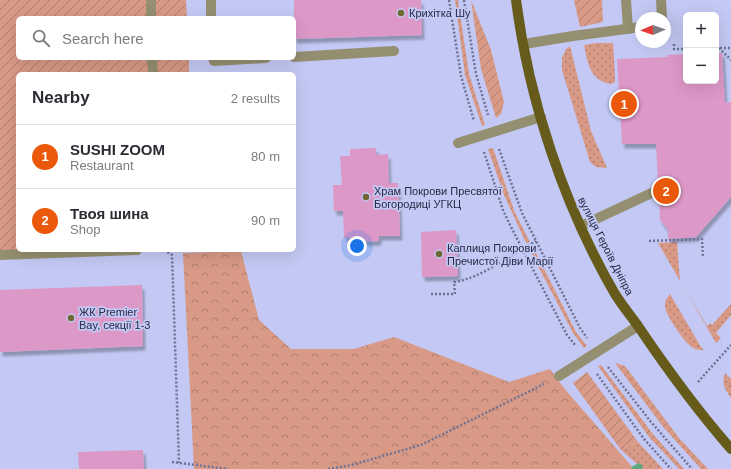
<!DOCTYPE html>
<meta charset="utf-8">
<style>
body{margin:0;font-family:Arial,sans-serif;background:#f7f7f7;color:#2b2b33}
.controls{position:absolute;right:12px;top:12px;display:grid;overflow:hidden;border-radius:6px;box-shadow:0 4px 16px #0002}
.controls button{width:36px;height:36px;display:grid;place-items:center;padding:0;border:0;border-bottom:1px solid #e1e1e2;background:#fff;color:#2b2b33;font:20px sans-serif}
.compass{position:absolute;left:635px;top:12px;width:36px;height:36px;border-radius:50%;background:#fff;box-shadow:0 4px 16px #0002;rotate:268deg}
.you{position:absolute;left:357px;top:246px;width:14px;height:14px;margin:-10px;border:3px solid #fff;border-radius:50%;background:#1a73e8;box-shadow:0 0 0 6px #1a73e833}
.badge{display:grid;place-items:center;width:26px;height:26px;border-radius:50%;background:#ea580c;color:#fff;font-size:13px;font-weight:700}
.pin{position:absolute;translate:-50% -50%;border:2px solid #fff;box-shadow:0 1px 4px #0006}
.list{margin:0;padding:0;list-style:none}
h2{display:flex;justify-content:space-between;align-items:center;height:52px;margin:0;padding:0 16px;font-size:17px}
h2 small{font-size:13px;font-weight:400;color:#7c7c81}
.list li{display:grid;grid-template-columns:26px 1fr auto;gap:12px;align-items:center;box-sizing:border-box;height:64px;padding:0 16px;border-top:1px solid #e1e1e2}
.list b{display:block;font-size:15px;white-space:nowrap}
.list p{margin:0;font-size:13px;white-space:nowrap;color:#7c7c81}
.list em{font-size:13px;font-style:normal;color:#7c7c81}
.icon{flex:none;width:22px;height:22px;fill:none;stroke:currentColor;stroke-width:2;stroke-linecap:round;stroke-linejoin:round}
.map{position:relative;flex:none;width:731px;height:469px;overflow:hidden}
.search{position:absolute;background:#fff;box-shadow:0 4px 16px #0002;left:16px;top:16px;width:280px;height:44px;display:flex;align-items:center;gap:10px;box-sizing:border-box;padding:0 14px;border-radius:6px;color:#7c7c81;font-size:15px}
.panel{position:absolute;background:#fff;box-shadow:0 4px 16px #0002;left:16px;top:72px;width:280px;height:180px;border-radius:6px}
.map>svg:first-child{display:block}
.grass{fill:url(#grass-dots)}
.forest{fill:url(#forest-crowns)}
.garden{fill:url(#garden-furrows)}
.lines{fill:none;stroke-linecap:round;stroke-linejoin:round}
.stream{stroke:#5da87f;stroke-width:7}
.building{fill:#dc98c7;filter:url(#shadow)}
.path{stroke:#6e7295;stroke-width:2.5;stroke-dasharray:2 2;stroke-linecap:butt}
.minor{stroke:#948f70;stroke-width:10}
.major{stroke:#665b1b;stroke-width:10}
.poi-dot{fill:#716734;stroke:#c3c9f4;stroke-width:1.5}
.labels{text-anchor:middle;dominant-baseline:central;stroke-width:3.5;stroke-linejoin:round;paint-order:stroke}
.poi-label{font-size:11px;fill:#272945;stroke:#c3c9f4;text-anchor:start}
.street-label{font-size:11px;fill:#272945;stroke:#c3c9f4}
</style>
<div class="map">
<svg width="731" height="469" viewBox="0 0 731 469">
<defs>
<pattern id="grass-dots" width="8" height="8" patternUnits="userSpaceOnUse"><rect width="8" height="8" fill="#d89a86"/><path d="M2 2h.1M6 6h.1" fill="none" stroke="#af7e6f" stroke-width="1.8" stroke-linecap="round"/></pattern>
<pattern id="forest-crowns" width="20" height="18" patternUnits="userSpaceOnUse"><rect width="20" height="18" fill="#d89a86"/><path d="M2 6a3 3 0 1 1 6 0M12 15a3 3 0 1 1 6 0" fill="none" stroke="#af7e6f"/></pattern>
<pattern id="garden-furrows" width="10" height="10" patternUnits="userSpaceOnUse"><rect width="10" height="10" fill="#d89a86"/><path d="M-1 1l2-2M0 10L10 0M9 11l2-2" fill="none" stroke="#af7e6f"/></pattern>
<filter id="shadow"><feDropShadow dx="2.5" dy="4.5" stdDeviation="1" flood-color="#0004"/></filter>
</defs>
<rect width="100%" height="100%" fill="#c3c9f4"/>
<g class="grass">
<path d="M 596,43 L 613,43 L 615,77 L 615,82 L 611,84 C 589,80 588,63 584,45 Z"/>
<path d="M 570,46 L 591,131 L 607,168 L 596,167 L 590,162 L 562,70 L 562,58 L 566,49 Z"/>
<path d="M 677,242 L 680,281 L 707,326 L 710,323 L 712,325 L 731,304 L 731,315 L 716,333 L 721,338 L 716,343 L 658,243 Z"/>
<path d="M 670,294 L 701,347 L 704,350 C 699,350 695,350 692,347 C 684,342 664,313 665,305 C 665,300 668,297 670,294 Z"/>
<path d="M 725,373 L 731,379 L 731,398 C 725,389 721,384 725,373 Z"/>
<path d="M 638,442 L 663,469 L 643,469 L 621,450 Z"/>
</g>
<path class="forest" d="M 241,251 L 259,320 L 291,349 L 354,349 L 394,337 L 509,382 L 550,369 L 564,388 L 634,469 L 194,469 L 183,253 Z"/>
<g class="garden">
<path d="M 0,0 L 186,0 L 187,18 L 18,18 L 18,58 L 189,58 L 189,74 L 18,74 L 18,250 L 161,250 L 0,256 Z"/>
<path d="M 455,0 L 458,0 L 469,74 L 485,125 L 482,126 L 465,75 Z"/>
<path d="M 471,0 L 491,50 L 504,102 L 501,114 L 496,118 L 481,69 Z"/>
<path d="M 574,0 L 602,0 L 603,22 L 580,27 Z"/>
<path d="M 493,148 L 515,213 L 530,242 L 526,243 L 504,195 L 488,149 Z"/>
<path d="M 533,247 L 576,332 L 587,346 L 584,348 L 573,333 L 529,249 Z"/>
<path d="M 615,363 L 625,366 L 679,438 L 708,469 L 701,469 L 664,428 Z"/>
<path d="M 601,365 L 653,434 L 684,469 L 679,469 L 649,437 L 598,366 Z"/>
<path d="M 587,372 L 638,442 L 621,450 L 573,383 Z"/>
</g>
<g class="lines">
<path class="stream" d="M 635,469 L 639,467"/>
</g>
<g class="building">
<path d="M 294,0 L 421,0 L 422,35 L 294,39 Z"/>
<path d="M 716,53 L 722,53 L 725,103 L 731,102 L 731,197 L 696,237 L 668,239 L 668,230 L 660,220 L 659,197 L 663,194 L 664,190 L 662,185 L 658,184 L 656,144 L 622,144 L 617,59 L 667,57 L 667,55 L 686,54 L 686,81 L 716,81 Z"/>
<path d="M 376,148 L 376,155 L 388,154 L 389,183 L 398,183 L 400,236 L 379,236 L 379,241 L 356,242 L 356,238 L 344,238 L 343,211 L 334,211 L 333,185 L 342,185 L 340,156 L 350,156 L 350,149 Z"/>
<path d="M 456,230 L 458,276 L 422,277 L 421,232 Z"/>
<path d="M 142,285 L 143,346 L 0,352 L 0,290 Z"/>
<path d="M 143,450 L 144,469 L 79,469 L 78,452 Z"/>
</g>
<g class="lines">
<g class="path">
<path d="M 449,0 L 461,76 L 474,121"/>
<path d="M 464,0 L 476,74 L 488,115"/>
<path d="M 674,44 L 674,49 L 686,49"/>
<path d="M 719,48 L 731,60"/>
<path d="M 720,48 L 731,48"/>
<path d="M 499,149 L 522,213 L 580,328 L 587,338"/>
<path d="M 484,152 L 503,210 L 510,225 L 567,335 L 576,346"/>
<path d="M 649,241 L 702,239 L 703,257"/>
<path d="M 528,246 L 536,241"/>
<path d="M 164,250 L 172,255 L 179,463"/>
<path d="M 431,294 L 455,294 L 454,282 C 477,279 498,263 518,252"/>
<path d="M 608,367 L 651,422 L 692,469"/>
<path d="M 597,374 L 644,439 L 671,469"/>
<path d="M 698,382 L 731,345"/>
<path d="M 172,462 L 228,469"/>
<path d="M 328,469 L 352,465 L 421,445 L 544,384"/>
</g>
<g class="minor">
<path d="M 151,0 L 151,18"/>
<path d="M 211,0 L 211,18"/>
<path d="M 626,0 L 628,29"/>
<path d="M 661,0 L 662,18"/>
<path d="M 524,44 L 573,36 L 641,27"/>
<path d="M 294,57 L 394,51"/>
<path d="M 152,58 L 153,74"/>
<path d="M 213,58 L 214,61 L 266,58"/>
<path d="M 458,143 L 541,117"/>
<path d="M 581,226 L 658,190"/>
<path d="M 0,255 L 137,250"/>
<path d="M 559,376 L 638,326"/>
</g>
<path class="major" d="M 516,0 C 529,101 564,206 615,294 C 622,305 630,315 638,326 C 667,369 697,410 731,449"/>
</g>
<g class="poi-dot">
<circle cx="401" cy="13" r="4"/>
<circle cx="366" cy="197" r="4"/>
<circle cx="439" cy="254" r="4"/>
<circle cx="71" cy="318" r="4"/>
</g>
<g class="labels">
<g class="poi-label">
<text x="409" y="13">Крихітка Шу</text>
<text x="374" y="191">Храм Покрови Пресвятої<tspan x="374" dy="13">Богородиці УГКЦ</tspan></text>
<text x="447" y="248">Каплиця Покрови<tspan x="447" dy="13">Пречистої Діви Марії</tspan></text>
<text x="79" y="312">ЖК Premier<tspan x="79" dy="13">Bay, секції 1-3</tspan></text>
</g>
<g class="street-label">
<text transform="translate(606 246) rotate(63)">вулиця Героїв Дніпра</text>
</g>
</g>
</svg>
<div class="controls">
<button>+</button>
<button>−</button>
</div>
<svg class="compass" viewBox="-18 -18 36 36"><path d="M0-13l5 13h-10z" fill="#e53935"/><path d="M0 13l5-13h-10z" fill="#7c7c81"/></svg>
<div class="you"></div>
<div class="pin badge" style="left:624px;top:104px">1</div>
<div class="pin badge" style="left:666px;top:191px">2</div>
<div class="search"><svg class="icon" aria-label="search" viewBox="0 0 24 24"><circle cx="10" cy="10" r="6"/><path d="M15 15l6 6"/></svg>Search here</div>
<section class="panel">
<h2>Nearby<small>2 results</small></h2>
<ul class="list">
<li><span class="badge">1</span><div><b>SUSHI ZOOM</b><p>Restaurant</p></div><em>80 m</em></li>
<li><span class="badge">2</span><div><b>Твоя шина</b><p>Shop</p></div><em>90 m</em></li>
</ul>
</section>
</div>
